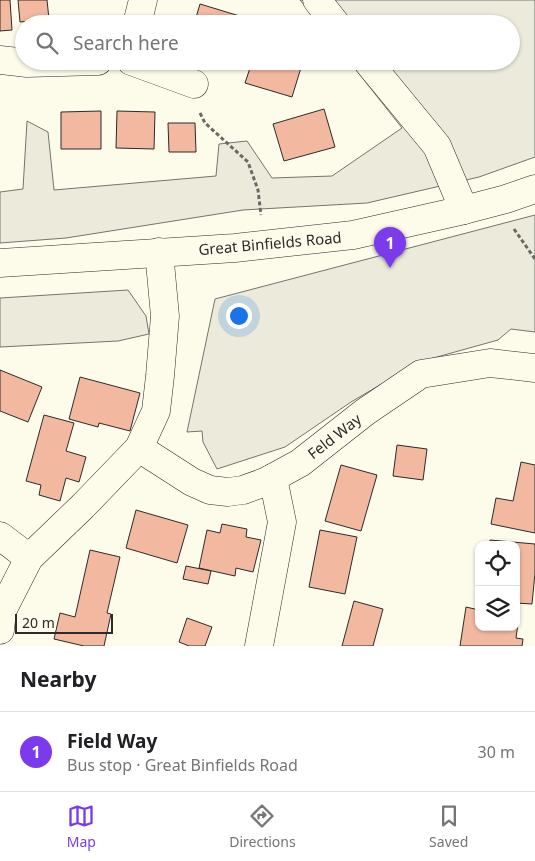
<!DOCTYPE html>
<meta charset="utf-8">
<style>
body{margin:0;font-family:"Noto Sans",sans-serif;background:#f2f2f2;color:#202124}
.controls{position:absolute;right:15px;bottom:15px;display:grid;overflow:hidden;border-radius:10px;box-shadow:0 1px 4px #0004}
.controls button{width:45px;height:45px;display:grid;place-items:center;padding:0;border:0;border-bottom:1px solid #e0e0e0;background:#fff;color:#202124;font:25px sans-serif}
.scale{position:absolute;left:15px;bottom:12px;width:98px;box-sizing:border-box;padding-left:5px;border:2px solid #2b2b2b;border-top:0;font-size:14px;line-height:18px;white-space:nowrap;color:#2b2b2b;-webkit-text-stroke:4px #fdfbea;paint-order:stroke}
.you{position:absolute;left:238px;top:315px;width:18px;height:18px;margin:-12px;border:4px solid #fff;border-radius:50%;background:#1a73e8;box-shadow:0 0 0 8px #1a73e833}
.badge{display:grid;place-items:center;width:32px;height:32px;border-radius:50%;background:#7c3aed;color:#fff;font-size:16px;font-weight:700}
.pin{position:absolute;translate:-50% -41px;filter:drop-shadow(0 1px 2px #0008)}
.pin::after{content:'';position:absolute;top:26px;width:18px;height:15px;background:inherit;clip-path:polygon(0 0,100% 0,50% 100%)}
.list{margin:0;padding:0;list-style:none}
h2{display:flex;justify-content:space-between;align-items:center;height:65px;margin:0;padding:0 20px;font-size:21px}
h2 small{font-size:16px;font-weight:400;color:#757577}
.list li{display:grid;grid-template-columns:32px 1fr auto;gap:15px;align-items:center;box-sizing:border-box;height:80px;padding:0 20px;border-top:1px solid #e0e0e0}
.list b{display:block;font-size:19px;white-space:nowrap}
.list p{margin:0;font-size:16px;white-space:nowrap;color:#757577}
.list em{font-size:16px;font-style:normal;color:#757577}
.icon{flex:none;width:28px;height:28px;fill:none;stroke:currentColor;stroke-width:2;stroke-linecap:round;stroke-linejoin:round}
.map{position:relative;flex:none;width:535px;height:646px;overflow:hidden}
.search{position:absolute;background:#fff;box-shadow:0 1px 4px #0004;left:15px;right:15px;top:15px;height:55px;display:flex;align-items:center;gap:12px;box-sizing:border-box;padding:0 18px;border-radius:28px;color:#757577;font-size:19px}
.sheet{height:145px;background:#fff}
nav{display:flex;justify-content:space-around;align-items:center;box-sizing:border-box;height:70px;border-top:1px solid #e0e0e0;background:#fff;font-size:14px;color:#757577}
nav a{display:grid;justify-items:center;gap:2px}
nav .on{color:#7c3aed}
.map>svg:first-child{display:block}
.green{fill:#ecebdb;stroke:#74746e}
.building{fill:#f2b8a0;stroke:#2b2b2b}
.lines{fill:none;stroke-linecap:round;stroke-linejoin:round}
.street-casing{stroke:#2b2b2b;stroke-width:29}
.secondary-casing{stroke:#2b2b2b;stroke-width:29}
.path{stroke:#6a6964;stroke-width:3;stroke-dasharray:4 2.5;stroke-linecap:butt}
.street{stroke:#fdfbea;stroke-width:28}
.secondary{stroke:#fdfbea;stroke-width:28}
.labels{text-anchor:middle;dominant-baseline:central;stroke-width:4;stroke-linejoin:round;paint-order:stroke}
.street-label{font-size:15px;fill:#2b2b2b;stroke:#fdfbea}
</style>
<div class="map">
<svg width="535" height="646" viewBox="0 0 535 646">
<rect width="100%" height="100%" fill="#fdfbea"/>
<g class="green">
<path d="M 300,0 L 535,0 L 535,157 L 479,177 L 367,203 L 243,210 L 66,238 L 0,243 L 0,192 L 23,189 L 27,121 L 48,132 L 54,190 L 216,176 L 219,144 L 247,141 L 272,178 L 332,176 L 402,128 L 349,61 L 511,61 L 511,24 L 319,24 Z"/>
<path d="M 535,215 L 535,332 L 511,329 L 498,340 L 419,362 L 351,402 L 285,447 L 217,469 L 203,442 L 202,431 L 187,432 L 215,299 Z"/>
<path d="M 128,290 L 146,316 L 149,334 L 118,341 L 0,347 L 0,298 Z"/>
</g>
<g class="building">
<path d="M 0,0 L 10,0 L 12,30 L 0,31 Z"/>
<path d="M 18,0 L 47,0 L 49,19 L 20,22 Z"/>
<path d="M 200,4 L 266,24 L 194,24 Z"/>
<path d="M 249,61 L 303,61 L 292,97 L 245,83 L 252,62 Z"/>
<path d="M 324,109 L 335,147 L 284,161 L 273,124 Z"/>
<path d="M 101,111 L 101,149 L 61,149 L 61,112 Z"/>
<path d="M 117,111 L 155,112 L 154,149 L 116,148 Z"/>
<path d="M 168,123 L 195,123 L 196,152 L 169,152 Z"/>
<path d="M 0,370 L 42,387 L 28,422 L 0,411 Z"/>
<path d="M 80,377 L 140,393 L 130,431 L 99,423 L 98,427 L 69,419 Z"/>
<path d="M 44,415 L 74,423 L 66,451 L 86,457 L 79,482 L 66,478 L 60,501 L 39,495 L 41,485 L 26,481 Z"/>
<path d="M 397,445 L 427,449 L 423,480 L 393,476 Z"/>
<path d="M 521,462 L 535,465 L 535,533 L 491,524 L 496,498 L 513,501 Z"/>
<path d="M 341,465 L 377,475 L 361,531 L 325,521 Z"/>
<path d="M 136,510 L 188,525 L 177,563 L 126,548 Z"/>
<path d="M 222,524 L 247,529 L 246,537 L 261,540 L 253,572 L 236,568 L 235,576 L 199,568 L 207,530 L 220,533 Z"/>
<path d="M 320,530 L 357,537 L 345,594 L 309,587 Z"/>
<path d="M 490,540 L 535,544 L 535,573 L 532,604 L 516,603 L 516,545 L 489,545 Z"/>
<path d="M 90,550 L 120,557 L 107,613 L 111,614 L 104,646 L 84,646 L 54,639 L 60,613 L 75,617 Z"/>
<path d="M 186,566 L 211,571 L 208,584 L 183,579 Z"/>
<path d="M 354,601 L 383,609 L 373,646 L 342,646 Z"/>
<path d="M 466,607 L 479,610 L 479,627 L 516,627 L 516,615 L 519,616 L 516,638 L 523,639 L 522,646 L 460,646 Z"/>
<path d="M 187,618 L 212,627 L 205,646 L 189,646 L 179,642 Z"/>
</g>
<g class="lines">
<defs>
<g id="street">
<path d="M 317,0 L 336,24"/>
<path d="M 137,24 L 143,0"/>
<path d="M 0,60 L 27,63 L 98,61"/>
<path d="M 131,61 L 194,84"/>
<path d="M 367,61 L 437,146 L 464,210"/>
<path d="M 139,448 L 192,482 L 210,490 L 228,492 L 243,490 L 265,482 L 300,463 L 365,412 L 421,374 L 490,363 L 535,368"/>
<path d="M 0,536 L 29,558"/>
<path d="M 0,630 L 2,611 L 29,558 L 83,506 L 139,448 L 156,411 L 160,376 L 165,316 L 159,252"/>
<path d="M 259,646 L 282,522 L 273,478"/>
</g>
<path id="secondary" d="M 0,263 L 235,248 L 353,235 L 464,210 L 506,199 L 535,189"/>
</defs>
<use href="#street" class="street-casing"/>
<use href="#secondary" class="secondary-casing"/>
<g class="path">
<path d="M 200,113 L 205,123 L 248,162 L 258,190 L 261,215"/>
<path d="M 514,229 L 535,259"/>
</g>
<use href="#street" class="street"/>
<use href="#secondary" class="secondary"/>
</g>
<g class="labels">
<g class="street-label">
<text transform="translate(270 243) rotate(-5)">Great Binfields Road</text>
<text transform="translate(334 436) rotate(-38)">Feld Way</text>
</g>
</g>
</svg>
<div class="controls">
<button><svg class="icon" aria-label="locate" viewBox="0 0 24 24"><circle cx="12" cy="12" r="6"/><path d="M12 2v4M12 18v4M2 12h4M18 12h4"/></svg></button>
<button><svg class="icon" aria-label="layers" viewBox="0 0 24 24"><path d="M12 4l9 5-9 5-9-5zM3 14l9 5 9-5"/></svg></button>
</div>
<div class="scale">20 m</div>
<div class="you"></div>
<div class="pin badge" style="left:390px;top:268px">1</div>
<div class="search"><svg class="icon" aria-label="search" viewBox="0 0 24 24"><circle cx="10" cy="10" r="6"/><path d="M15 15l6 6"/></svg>Search here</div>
</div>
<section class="sheet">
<h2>Nearby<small></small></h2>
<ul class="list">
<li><span class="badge">1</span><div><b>Field Way</b><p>Bus stop · Great Binfields Road</p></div><em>30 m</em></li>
</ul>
</section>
<nav>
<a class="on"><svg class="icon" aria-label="map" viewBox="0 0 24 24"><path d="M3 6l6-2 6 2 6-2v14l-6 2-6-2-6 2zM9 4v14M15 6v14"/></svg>Map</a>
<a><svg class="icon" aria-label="directions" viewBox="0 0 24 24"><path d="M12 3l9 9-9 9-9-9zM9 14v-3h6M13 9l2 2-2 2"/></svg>Directions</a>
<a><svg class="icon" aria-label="saved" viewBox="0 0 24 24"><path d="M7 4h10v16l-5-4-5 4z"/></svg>Saved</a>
</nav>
